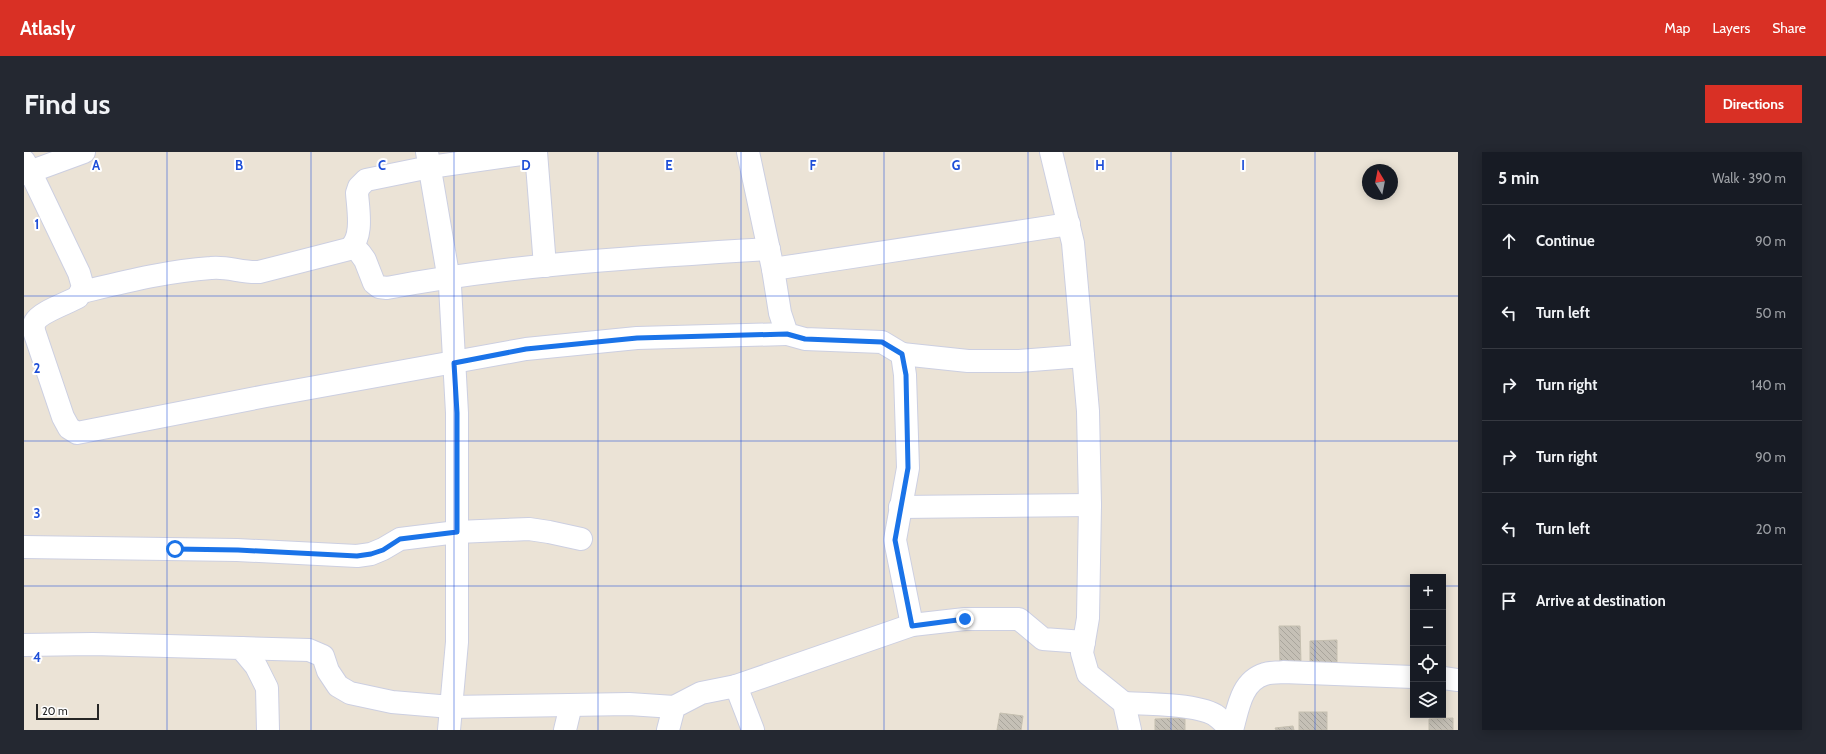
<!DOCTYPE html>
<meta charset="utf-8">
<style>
body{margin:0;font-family:Cabin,sans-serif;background:#242831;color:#f1f3f6}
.controls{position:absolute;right:12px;bottom:12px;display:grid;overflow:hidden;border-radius:0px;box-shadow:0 2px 10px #0003}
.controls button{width:36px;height:36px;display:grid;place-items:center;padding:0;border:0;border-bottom:1px solid #363941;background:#171b24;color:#f1f3f6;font:20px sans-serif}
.compass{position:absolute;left:1338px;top:12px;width:36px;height:36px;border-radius:50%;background:#171b24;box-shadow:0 2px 10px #0003;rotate:350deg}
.scale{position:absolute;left:12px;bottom:10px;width:63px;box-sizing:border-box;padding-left:4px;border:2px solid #262626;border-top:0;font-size:11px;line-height:14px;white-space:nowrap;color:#262626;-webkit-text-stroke:3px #fff;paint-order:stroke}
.stop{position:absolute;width:12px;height:12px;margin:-9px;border:3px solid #1a73e8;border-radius:50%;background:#fff}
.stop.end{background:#1a73e8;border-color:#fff;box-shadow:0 1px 4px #0008}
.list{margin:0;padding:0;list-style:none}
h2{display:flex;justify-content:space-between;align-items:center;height:52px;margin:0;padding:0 16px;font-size:17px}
h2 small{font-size:13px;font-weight:400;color:#9ea1a6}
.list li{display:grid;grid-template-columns:26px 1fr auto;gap:12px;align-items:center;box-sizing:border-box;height:72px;padding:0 16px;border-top:1px solid #363941}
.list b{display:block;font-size:15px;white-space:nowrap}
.list em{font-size:13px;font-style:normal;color:#9ea1a6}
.icon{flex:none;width:22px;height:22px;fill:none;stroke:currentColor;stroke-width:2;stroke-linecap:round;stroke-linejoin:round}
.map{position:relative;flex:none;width:1434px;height:578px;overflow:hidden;border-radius:0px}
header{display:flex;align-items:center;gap:24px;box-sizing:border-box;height:56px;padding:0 20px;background:#d93025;color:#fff}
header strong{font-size:19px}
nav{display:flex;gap:22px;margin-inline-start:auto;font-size:14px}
.intro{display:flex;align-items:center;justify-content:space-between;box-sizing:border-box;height:96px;padding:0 24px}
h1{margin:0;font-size:28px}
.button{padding:10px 18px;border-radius:0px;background:#d93025;color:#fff;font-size:14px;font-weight:700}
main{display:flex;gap:24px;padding:0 24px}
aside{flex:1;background:#171b24;border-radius:0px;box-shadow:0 2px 10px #0003}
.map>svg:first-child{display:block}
.building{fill:url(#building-back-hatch);stroke:#c5bfb0}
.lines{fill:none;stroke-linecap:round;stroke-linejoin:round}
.minor-casing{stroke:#cccfe1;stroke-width:24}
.minor{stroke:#fff;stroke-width:22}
.route{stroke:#1a73e8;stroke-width:5}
.grid{fill:none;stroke:#1d4ed8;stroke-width:1;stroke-opacity:0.55}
.grid-label{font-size:13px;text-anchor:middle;font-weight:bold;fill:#1d4ed8;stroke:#fff;stroke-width:4;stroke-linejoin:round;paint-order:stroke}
</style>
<header>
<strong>Atlasly</strong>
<nav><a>Map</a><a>Layers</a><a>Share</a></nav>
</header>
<div class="intro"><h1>Find us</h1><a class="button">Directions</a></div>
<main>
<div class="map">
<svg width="1434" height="578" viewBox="0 0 1434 578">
<defs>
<pattern id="building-back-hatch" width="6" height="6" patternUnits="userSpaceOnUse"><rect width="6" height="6" fill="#c5c0b6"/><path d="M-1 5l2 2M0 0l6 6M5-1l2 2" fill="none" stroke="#a9a59c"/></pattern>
</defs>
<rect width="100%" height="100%" fill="#ebe3d6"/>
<g class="building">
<path d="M 1255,474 L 1276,474 L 1277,511 L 1256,511 Z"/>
<path d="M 1313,488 L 1313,520 L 1286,520 L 1286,489 Z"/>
<rect x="1275" y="560" width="28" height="18"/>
<path d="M 976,561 L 999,564 L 997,578 L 973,578 Z"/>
<path d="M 1161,566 L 1161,578 L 1131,578 L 1131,567 Z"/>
<path d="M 1429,566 L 1429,578 L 1405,578 L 1405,567 Z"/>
<path d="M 1269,574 L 1270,578 L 1252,578 L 1251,576 Z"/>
</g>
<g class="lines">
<defs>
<g id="minor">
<path d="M 403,0 L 426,134 L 433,261 L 433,490 L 425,578"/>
<path d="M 512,0 L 521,114"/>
<path d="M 724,0 L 749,117 L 756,161 L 763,182 L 781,187 L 858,190 L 878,202 L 881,223 L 884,316 L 871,388 L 888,473"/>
<path d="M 1027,0 L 1049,91 L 1064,259 L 1066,353 L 1064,466 L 1058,501 L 1064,522 L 1100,551 L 1106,578"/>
<path d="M 0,9 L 6,19 L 55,121 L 59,135 L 54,145 C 44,151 16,160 11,170 C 9,173 10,176 10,179 L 39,265 L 45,276 L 53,281 L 242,244 L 502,197 L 613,186 L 763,182"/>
<path d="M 0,22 L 60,0"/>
<path d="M 329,94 L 336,101 L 341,108 L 350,131 L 355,135 L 363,136 C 489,112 617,105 745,97"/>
<path d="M 749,117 L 1045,72"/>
<path d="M 58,140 C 100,130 143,119 187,116 C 203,114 218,121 235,120 L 325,97 C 340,86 334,57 333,41 L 335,35 L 342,28 L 406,15 L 512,0"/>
<path d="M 878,202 L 944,209 L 995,209 L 1059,204"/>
<path d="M 876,355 L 1066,353"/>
<path d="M 0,395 L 213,398 L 333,404 L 347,402 L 359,397 L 376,387 L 433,380 L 505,377 L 525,380 L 557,387"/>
<path d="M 0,493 L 69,492 L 217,496 L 232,514 L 243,536 L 244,578"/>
<path d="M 217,496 L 285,498 L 299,504 L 304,519 L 314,534 L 326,541 L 368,550 L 427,555 L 605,552 L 650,555"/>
<path d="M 1419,526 L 1434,528"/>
<path d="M 712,534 L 888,473 L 941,467 L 995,467 L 1019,487 L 1060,490"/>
<path d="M 1100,551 C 1123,552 1172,552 1191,563 C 1197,567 1202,573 1207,578"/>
<path d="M 541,578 L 547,553"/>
<path d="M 644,578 L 650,555 L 677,541 L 712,534 L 729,578"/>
<path d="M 1208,578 C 1214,557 1217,529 1241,522 C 1246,520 1253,521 1259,520 L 1389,525"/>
</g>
</defs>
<use href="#minor" class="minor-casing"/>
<use href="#minor" class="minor"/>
</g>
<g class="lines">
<path class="route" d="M 151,397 L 214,398 L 333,404 L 347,402 L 359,398 L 376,387 L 433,380 L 433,261 L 430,211 L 502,197 L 613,186 L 763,182 L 781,187 L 858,190 L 878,202 L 882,223 L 884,316 L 871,388 L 888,474 L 941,467"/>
</g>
<path class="grid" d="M 143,0 L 143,578M 287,0 L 287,578M 430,0 L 430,578M 574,0 L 574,578M 717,0 L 717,578M 860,0 L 860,578M 1004,0 L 1004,578M 1147,0 L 1147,578M 1291,0 L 1291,578M 0,144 L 1434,144M 0,289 L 1434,289M 0,434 L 1389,434M 1419,434 L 1434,434"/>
<g class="grid-label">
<text x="72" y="18">A</text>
<text x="215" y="18">B</text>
<text x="358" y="18">C</text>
<text x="502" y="18">D</text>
<text x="645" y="18">E</text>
<text x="789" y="18">F</text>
<text x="932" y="18">G</text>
<text x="1076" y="18">H</text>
<text x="1219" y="18">I</text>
<text x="13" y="77">1</text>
<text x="13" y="221">2</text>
<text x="13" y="366">3</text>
<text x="13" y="510">4</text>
</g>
</svg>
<div class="controls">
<button>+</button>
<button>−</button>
<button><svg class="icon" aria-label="locate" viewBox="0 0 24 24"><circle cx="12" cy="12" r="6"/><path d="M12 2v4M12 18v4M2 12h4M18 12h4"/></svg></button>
<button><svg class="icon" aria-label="layers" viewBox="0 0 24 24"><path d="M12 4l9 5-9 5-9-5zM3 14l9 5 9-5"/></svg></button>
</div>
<svg class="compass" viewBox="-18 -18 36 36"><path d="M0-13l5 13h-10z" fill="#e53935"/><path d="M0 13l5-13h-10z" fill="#9ea1a6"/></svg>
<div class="scale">20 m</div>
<div class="stop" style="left:151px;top:397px"></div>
<div class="stop end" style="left:941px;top:467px"></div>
</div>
<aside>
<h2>5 min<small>Walk · 390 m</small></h2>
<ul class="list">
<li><svg class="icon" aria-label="ahead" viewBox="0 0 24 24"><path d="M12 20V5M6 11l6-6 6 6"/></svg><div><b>Continue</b></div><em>90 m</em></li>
<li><svg class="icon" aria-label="left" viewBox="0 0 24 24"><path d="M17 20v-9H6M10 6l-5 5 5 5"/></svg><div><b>Turn left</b></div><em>50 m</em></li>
<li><svg class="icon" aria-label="right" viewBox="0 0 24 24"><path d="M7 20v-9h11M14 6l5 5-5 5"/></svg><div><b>Turn right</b></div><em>140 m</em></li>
<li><svg class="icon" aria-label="right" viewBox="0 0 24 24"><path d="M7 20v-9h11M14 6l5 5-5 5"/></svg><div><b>Turn right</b></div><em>90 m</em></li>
<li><svg class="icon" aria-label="left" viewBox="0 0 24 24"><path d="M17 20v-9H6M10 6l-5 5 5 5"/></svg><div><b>Turn left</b></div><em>20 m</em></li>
<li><svg class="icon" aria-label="arrive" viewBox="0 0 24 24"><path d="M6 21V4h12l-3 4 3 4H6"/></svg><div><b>Arrive at destination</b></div></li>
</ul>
</aside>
</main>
